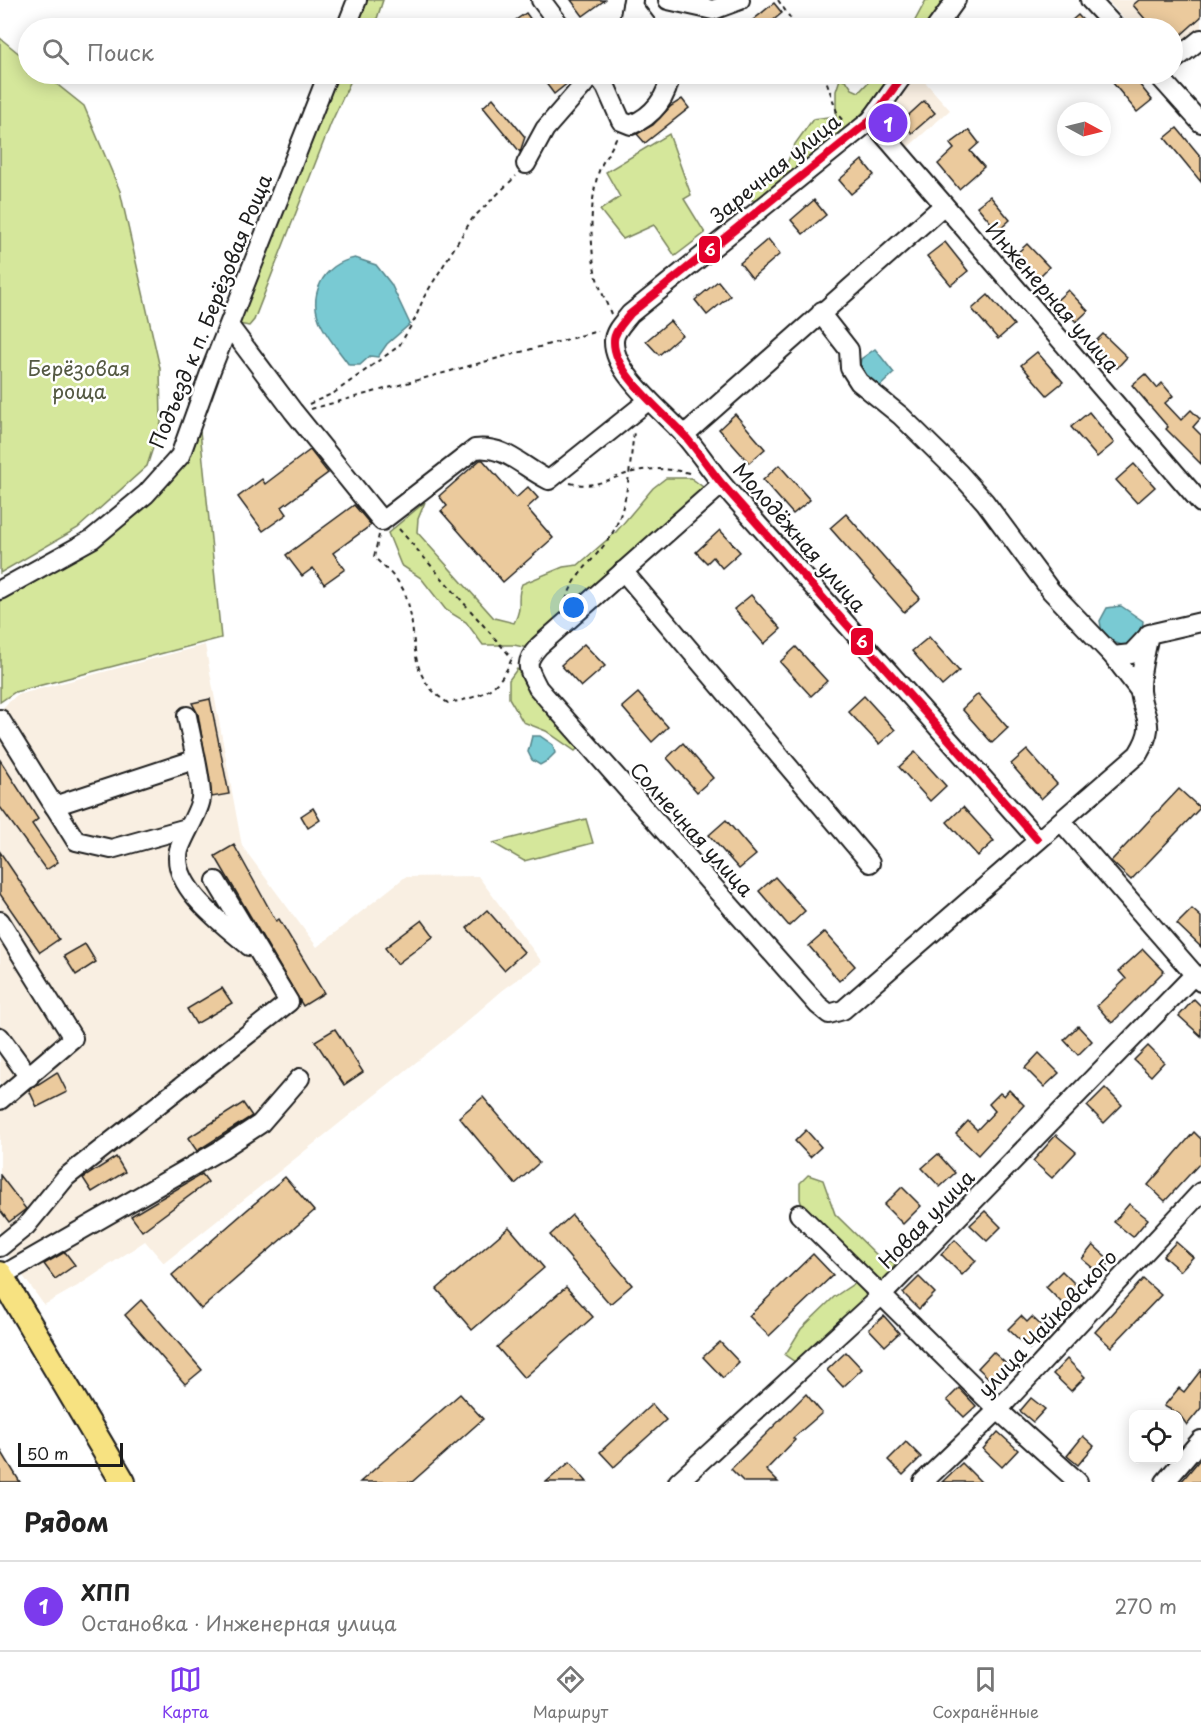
<!DOCTYPE html>
<html lang="ru">
<meta charset="utf-8">
<style>
body{margin:0;font-family:"Playpen Sans",sans-serif;background:#f2f2f2;color:#222}
.controls{position:absolute;right:18px;bottom:18px;display:grid;overflow:hidden;border-radius:12px;box-shadow:0 3px 15px #0003}
.controls button{width:54px;height:54px;display:grid;place-items:center;padding:0;border:0;border-bottom:2px solid #e0e0e0;background:#fff;color:#222;font:30px sans-serif}
.compass{position:absolute;left:1057px;top:102px;width:54px;height:54px;border-radius:50%;background:#fff;box-shadow:0 3px 15px #0003;rotate:97deg}
.scale{position:absolute;left:18px;bottom:15px;width:105px;box-sizing:border-box;padding-left:6px;border:3px solid #1c1c1c;border-top:0;font-size:16px;line-height:21px;white-space:nowrap;color:#1c1c1c;-webkit-text-stroke:4px #fff;paint-order:stroke}
.you{position:absolute;left:574px;top:608px;width:21px;height:21px;margin:-15px;border:4px solid #fff;border-radius:50%;background:#1a73e8;box-shadow:0 0 0 9px #1a73e833}
.badge{display:grid;place-items:center;width:39px;height:39px;border-radius:50%;background:#7c3aed;color:#fff;font-size:20px;font-weight:700}
.pin{position:absolute;translate:-50% -50%;border:3px solid #fff;box-shadow:0 2px 6px #0006}
.list{margin:0;padding:0;list-style:none}
h2{display:flex;justify-content:space-between;align-items:center;height:78px;margin:0;padding:0 24px;font-size:26px}
h2 small{font-size:20px;font-weight:400;color:#767676}
.list li{display:grid;grid-template-columns:39px 1fr auto;gap:18px;align-items:center;box-sizing:border-box;height:90px;padding:0 24px;border-top:2px solid #e0e0e0}
.list b{display:block;font-size:22px;white-space:nowrap}
.list p{margin:0;font-size:20px;white-space:nowrap;color:#767676}
.list em{font-size:20px;font-style:normal;color:#767676}
.icon{flex:none;width:33px;height:33px;fill:none;stroke:currentColor;stroke-width:2;stroke-linecap:round;stroke-linejoin:round}
.map{position:relative;flex:none;width:1201px;height:1482px;overflow:hidden}
.search{position:absolute;background:#fff;box-shadow:0 3px 15px #0003;left:18px;right:18px;top:18px;height:66px;display:flex;align-items:center;gap:15px;box-sizing:border-box;padding:0 21px;border-radius:33px;color:#767676;font-size:22px}
.sheet{height:168px;background:#fff}
nav{display:flex;justify-content:space-around;align-items:center;box-sizing:border-box;height:84px;border-top:2px solid #e0e0e0;background:#fff;font-size:16px;color:#767676}
nav a{display:grid;justify-items:center;gap:3px}
nav .on{color:#7c3aed}
.map>svg:first-child{display:block}
.built{fill:#f9efe2}
.green{fill:#d5e79b;stroke:#78825c;stroke-width:1.5}
.water{fill:#79cad3;stroke:#54848a;stroke-width:1.5}
.building{fill:#ebca9d;stroke:#1c1c1c;stroke-width:1.5}
.lines{fill:none;stroke-linecap:round;stroke-linejoin:round}
.minor-casing{stroke:#1c1c1c;stroke-width:22}
.major-casing{stroke:#1c1c1c;stroke-width:28}
.path{stroke:#1c1c1c;stroke-width:2;stroke-dasharray:4.5 4.5;stroke-linecap:butt}
.minor{stroke:#fff;stroke-width:18}
.major{stroke:#f7e281;stroke-width:24}
.bus-1-casing{stroke:#fff;stroke-width:12}
.bus-1{stroke:#e4002b;stroke-width:8}
.labels{text-anchor:middle;dominant-baseline:central;stroke-width:5;stroke-linejoin:round;paint-order:stroke}
.street-label{font-size:20px;fill:#1c1c1c;stroke:#fff}
.park-label{font-size:20px;fill:#545942;stroke:#fff}
.line-badge{stroke:#fff;stroke-width:2}
.badge-label{font-size:16px;text-anchor:middle;font-weight:bold;fill:#fff}
</style>
<div class="map">
<svg width="1201" height="1482" viewBox="0 0 1201 1482">
<rect width="100%" height="100%" fill="#fff"/>
<filter id="ink" filterUnits="userSpaceOnUse"><feTurbulence type="fractalNoise" baseFrequency=".0167" numOctaves="2"/><feDisplacementMap in="SourceGraphic" scale="12" xChannelSelector="R" yChannelSelector="G"/><feConvolveMatrix kernelMatrix="1 2 1 2 8 2 1 2 1" color-interpolation-filters="sRGB"/></filter>
<g filter="url(#ink)">
<g class="built">
<path d="M 1107,0 L 1201,0 L 1201,29 L 1173,54 L 1172,28 L 1132,28 Z"/>
<path d="M 914,74 L 918,74 L 950,110 L 907,148 L 887,126 L 908,80 Z"/>
<path d="M 205,645 L 242,846 L 317,947 L 405,877 L 478,876 L 542,962 L 503,990 L 459,1028 L 164,1263 L 145,1241 L 81,1284 L 44,1305 L 0,1244 L 0,710 L 17,695 Z"/>
</g>
<g class="green">
<path d="M 363,0 L 383,0 L 374,28 L 352,28 Z"/>
<path d="M 926,0 L 947,0 L 928,28 L 911,28 Z"/>
<path d="M 0,38 L 28,61 L 28,74 L 44,74 L 84,106 L 120,191 L 160,368 L 161,423 L 147,466 L 78,528 L 0,573 Z"/>
<path d="M 334,74 L 354,74 L 331,123 L 254,320 L 249,326 L 238,324 Z"/>
<path d="M 876,74 L 897,74 C 858,124 808,162 760,202 L 752,200 L 749,191 L 760,181 L 770,179 L 787,163 L 795,144 L 813,119 L 836,116 L 836,91 L 840,79 L 846,80 L 852,89 L 859,92 Z"/>
<path d="M 669,134 L 691,195 L 684,199 L 705,233 L 675,256 L 654,225 L 623,239 L 600,210 L 620,197 L 606,172 Z"/>
<path d="M 200,431 L 221,638 L 15,692 L 0,702 L 0,595 L 96,542 L 182,460 Z"/>
<path d="M 666,478 L 691,478 L 707,490 L 532,649 L 514,645 L 483,645 L 466,622 L 446,610 L 421,578 L 401,565 L 388,533 L 425,502 L 418,519 L 417,532 L 494,618 L 514,623 C 524,605 515,600 522,584 L 563,567 L 578,565 L 616,532 L 653,488 Z"/>
<path d="M 517,669 L 579,747 L 575,751 L 546,731 L 523,722 L 509,698 L 509,680 Z"/>
<path d="M 586,819 L 593,843 L 524,861 L 493,843 Z"/>
<path d="M 808,1175 L 823,1180 L 835,1214 L 881,1259 L 896,1263 L 882,1287 L 804,1214 L 800,1199 L 800,1183 Z"/>
<path d="M 855,1283 L 863,1288 L 866,1297 L 798,1364 L 785,1355 L 801,1329 L 834,1297 Z"/>
</g>
<g class="water">
<path d="M 355,258 L 376,265 L 391,284 L 410,324 L 387,344 L 378,357 L 370,356 L 360,365 L 349,365 C 340,352 329,340 322,326 C 306,296 323,264 355,258 Z"/>
<path d="M 875,349 L 894,373 L 877,389 L 859,368 L 861,359 Z"/>
<path d="M 1121,606 L 1143,621 L 1142,630 L 1127,647 L 1103,638 L 1100,621 L 1107,608 Z"/>
<path d="M 532,736 L 540,736 L 553,745 L 555,753 L 547,761 L 540,765 L 532,760 L 528,752 Z"/>
</g>
<g class="building">
<path d="M 571,0 L 605,0 L 583,16 Z"/>
<path d="M 1139,0 L 1201,0 L 1201,17 L 1173,42 L 1173,28 L 1160,28 L 1156,23 L 1152,27 L 1133,5 Z"/>
<path d="M 774,3 L 782,13 L 764,28 L 743,28 Z"/>
<path d="M 526,13 L 537,28 L 504,28 Z"/>
<path d="M 1078,15 L 1090,28 L 1063,28 Z"/>
<path d="M 539,74 L 579,74 L 554,94 Z"/>
<path d="M 1124,74 L 1131,74 L 1152,100 L 1137,112 L 1113,83 Z"/>
<path d="M 493,98 L 525,137 L 520,152 L 483,107 Z"/>
<path d="M 682,99 L 689,108 L 645,143 L 637,134 L 653,125 L 671,106 Z"/>
<path d="M 924,101 L 935,113 L 912,133 L 901,122 Z"/>
<path d="M 1177,128 L 1201,157 L 1201,182 L 1165,138 Z"/>
<path d="M 969,130 L 979,143 L 970,151 L 984,167 L 959,189 L 938,164 L 954,149 L 950,144 Z"/>
<path d="M 862,160 L 874,175 L 851,194 L 839,180 Z"/>
<path d="M 990,196 L 1010,220 L 998,231 L 977,206 Z"/>
<path d="M 814,200 L 826,215 L 803,234 L 791,220 Z"/>
<path d="M 768,239 L 780,254 L 752,278 L 740,263 Z"/>
<path d="M 945,242 L 968,271 L 951,285 L 927,256 Z"/>
<path d="M 1027,244 L 1049,267 L 1038,278 L 1015,255 Z"/>
<path d="M 718,281 L 730,296 L 707,315 L 695,300 Z"/>
<path d="M 1068,290 L 1088,311 L 1076,322 L 1056,301 Z"/>
<path d="M 988,295 L 1014,325 L 998,339 L 972,309 Z"/>
<path d="M 670,321 L 682,335 L 659,355 L 646,341 Z"/>
<path d="M 1103,334 L 1127,357 L 1117,368 L 1092,345 Z"/>
<path d="M 1037,352 L 1063,382 L 1047,395 L 1021,365 Z"/>
<path d="M 1145,374 L 1157,388 L 1162,383 L 1173,396 L 1165,403 L 1181,420 L 1191,410 L 1200,419 L 1193,427 L 1201,435 L 1201,464 L 1166,429 L 1168,427 L 1132,385 Z"/>
<path d="M 1089,412 L 1114,443 L 1097,457 L 1071,427 Z"/>
<path d="M 735,414 L 765,449 L 749,463 L 719,429 Z"/>
<path d="M 310,450 L 328,473 L 282,507 L 287,514 L 263,531 L 238,497 L 262,479 L 265,484 Z"/>
<path d="M 480,460 L 483,460 L 516,498 L 528,487 L 538,498 L 527,508 L 553,538 L 503,582 L 441,511 L 447,506 L 439,496 Z"/>
<path d="M 1134,464 L 1155,487 L 1137,503 L 1116,480 Z"/>
<path d="M 779,465 L 810,500 L 793,514 L 763,480 Z"/>
<path d="M 354,505 L 371,525 L 333,553 L 345,569 L 324,584 L 313,568 L 302,576 L 286,555 Z"/>
<path d="M 846,514 L 920,598 L 904,612 L 830,528 Z"/>
<path d="M 720,530 L 740,552 L 722,568 L 713,557 L 707,563 L 696,552 Z"/>
<path d="M 751,595 L 781,629 L 764,644 L 734,609 Z"/>
<path d="M 929,637 L 959,671 L 942,686 L 912,651 Z"/>
<path d="M 584,644 L 605,666 L 581,687 L 561,665 Z"/>
<path d="M 796,647 L 827,681 L 811,696 L 780,662 Z"/>
<path d="M 638,693 L 668,727 L 652,742 L 622,707 Z"/>
<path d="M 978,694 L 1008,728 L 992,743 L 962,709 Z"/>
<path d="M 864,696 L 895,730 L 879,744 L 848,711 Z"/>
<path d="M 210,699 L 229,794 L 212,797 L 198,714 L 192,703 Z"/>
<path d="M 683,743 L 713,778 L 697,792 L 667,758 Z"/>
<path d="M 1027,750 L 1057,784 L 1041,799 L 1011,764 Z"/>
<path d="M 915,752 L 946,786 L 930,801 L 899,767 Z"/>
<path d="M 0,760 L 38,819 L 32,824 L 58,862 L 46,870 L 0,807 Z"/>
<path d="M 1179,789 L 1200,808 L 1131,880 L 1111,861 Z"/>
<path d="M 963,807 L 994,841 L 978,856 L 947,822 Z"/>
<path d="M 313,808 L 320,820 L 308,828 L 301,816 Z"/>
<path d="M 726,820 L 756,855 L 739,869 L 709,835 Z"/>
<path d="M 234,845 L 276,921 L 279,919 L 324,993 L 303,1006 L 215,856 Z"/>
<path d="M 0,852 L 59,939 L 40,952 L 0,894 Z"/>
<path d="M 775,877 L 805,911 L 789,926 L 759,891 Z"/>
<path d="M 1192,909 L 1201,917 L 1201,947 L 1177,924 Z"/>
<path d="M 487,910 L 524,952 L 504,970 L 467,928 Z"/>
<path d="M 422,920 L 434,936 L 397,964 L 385,948 Z"/>
<path d="M 825,932 L 855,966 L 839,981 L 809,946 Z"/>
<path d="M 85,944 L 96,962 L 76,975 L 64,956 Z"/>
<path d="M 1143,949 L 1164,971 L 1112,1023 L 1097,1006 L 1126,979 L 1119,971 Z"/>
<path d="M 222,988 L 232,1003 L 196,1024 L 187,1009 Z"/>
<path d="M 1194,999 L 1201,1006 L 1201,1036 L 1179,1016 Z"/>
<path d="M 1078,1026 L 1092,1041 L 1078,1055 L 1064,1040 Z"/>
<path d="M 335,1029 L 363,1072 L 344,1085 L 315,1041 Z"/>
<path d="M 1148,1046 L 1164,1062 L 1151,1076 L 1134,1060 Z"/>
<path d="M 1039,1053 L 1059,1073 L 1044,1087 L 1025,1068 Z"/>
<path d="M 57,1072 L 67,1092 L 37,1107 L 29,1090 Z"/>
<path d="M 1105,1088 L 1122,1105 L 1104,1123 L 1087,1106 Z"/>
<path d="M 1009,1090 L 1024,1105 L 978,1155 L 956,1134 L 968,1121 L 977,1130 L 995,1111 L 989,1104 L 1000,1093 L 1004,1096 Z"/>
<path d="M 483,1097 L 539,1163 L 515,1184 L 459,1117 Z"/>
<path d="M 243,1103 L 252,1116 L 197,1151 L 188,1138 Z"/>
<path d="M 806,1130 L 821,1147 L 810,1157 L 795,1141 Z"/>
<path d="M 1194,1132 L 1201,1139 L 1201,1162 L 1165,1201 L 1148,1185 Z"/>
<path d="M 1056,1135 L 1076,1152 L 1052,1178 L 1033,1161 Z"/>
<path d="M 938,1154 L 955,1173 L 940,1187 L 922,1168 Z"/>
<path d="M 116,1157 L 125,1172 L 92,1192 L 83,1178 Z"/>
<path d="M 202,1174 L 208,1182 L 142,1231 L 131,1216 Z"/>
<path d="M 0,1175 L 26,1209 L 9,1222 L 0,1210 Z"/>
<path d="M 285,1177 L 314,1211 L 201,1309 L 172,1275 Z"/>
<path d="M 902,1187 L 921,1206 L 903,1224 L 884,1205 Z"/>
<path d="M 1129,1204 L 1148,1219 L 1133,1237 L 1114,1222 Z"/>
<path d="M 985,1211 L 1001,1227 L 987,1241 L 970,1225 Z"/>
<path d="M 572,1215 L 632,1285 L 610,1304 L 550,1235 Z"/>
<path d="M 509,1227 L 544,1268 L 472,1330 L 437,1289 Z"/>
<path d="M 955,1240 L 976,1261 L 962,1275 L 941,1254 Z"/>
<path d="M 1176,1242 L 1193,1257 L 1180,1271 L 1163,1256 Z"/>
<path d="M 1093,1245 L 1111,1261 L 1100,1274 L 1082,1259 Z"/>
<path d="M 65,1252 L 75,1265 L 55,1279 L 44,1264 Z"/>
<path d="M 813,1254 L 833,1275 L 769,1336 L 749,1316 Z"/>
<path d="M 1062,1271 L 1082,1291 L 1066,1307 L 1046,1287 Z"/>
<path d="M 919,1277 L 935,1293 L 919,1309 L 903,1293 Z"/>
<path d="M 1143,1279 L 1161,1295 L 1111,1347 L 1095,1332 Z"/>
<path d="M 566,1287 L 593,1317 L 524,1378 L 497,1347 Z"/>
<path d="M 141,1300 L 202,1370 L 185,1384 L 125,1315 Z"/>
<path d="M 884,1316 L 899,1333 L 885,1346 L 869,1329 Z"/>
<path d="M 1021,1316 L 1027,1322 L 1032,1317 L 1047,1331 L 1029,1349 L 1008,1329 Z"/>
<path d="M 720,1342 L 739,1362 L 723,1378 L 703,1357 Z"/>
<path d="M 846,1352 L 862,1369 L 843,1387 L 827,1370 Z"/>
<path d="M 993,1352 L 1011,1368 L 996,1385 L 978,1368 Z"/>
<path d="M 1067,1359 L 1085,1377 L 1071,1391 L 1053,1374 Z"/>
<path d="M 1201,1370 L 1201,1408 L 1187,1425 L 1179,1414 L 1164,1406 L 1179,1388 L 1184,1392 Z"/>
<path d="M 959,1388 L 976,1406 L 964,1417 L 947,1400 Z"/>
<path d="M 460,1394 L 483,1419 L 412,1482 L 360,1482 Z"/>
<path d="M 806,1394 L 822,1413 L 793,1438 L 795,1440 L 766,1470 L 778,1482 L 744,1482 L 731,1469 Z"/>
<path d="M 1031,1398 L 1045,1409 L 1033,1422 L 1020,1411 Z"/>
<path d="M 652,1404 L 666,1420 L 614,1467 L 600,1452 Z"/>
<path d="M 998,1432 L 1018,1450 L 1002,1467 L 983,1449 Z"/>
<path d="M 1083,1436 L 1094,1446 L 1078,1465 L 1067,1456 Z"/>
<path d="M 906,1442 L 921,1457 L 903,1475 L 888,1460 Z"/>
<path d="M 0,1449 L 20,1482 L 0,1482 Z"/>
<path d="M 1201,1458 L 1201,1482 L 1181,1482 Z"/>
<path d="M 570,1462 L 587,1482 L 546,1482 Z"/>
<path d="M 962,1463 L 981,1482 L 942,1482 Z"/>
</g>
<g class="lines">
<defs>
<g id="minor">
<path d="M 541,0 L 562,28"/>
<path d="M 668,0 L 713,10 L 740,0"/>
<path d="M 1090,0 L 1116,28"/>
<path d="M 632,6 L 649,28"/>
<path d="M 346,28 L 357,0"/>
<path d="M 628,28 L 633,0"/>
<path d="M 936,28 L 956,0"/>
<path d="M 1172,62 L 1201,39"/>
<path d="M 596,74 L 606,87 L 621,121 L 631,125 C 653,116 668,97 670,74"/>
<path d="M 904,74 L 871,120 L 630,314 C 624,322 614,331 614,341 C 613,374 665,413 685,436 C 698,451 709,468 722,484 L 1037,839"/>
<path d="M 1157,74 L 1201,123"/>
<path d="M 871,120 L 1201,503"/>
<path d="M 526,164 L 545,129 L 593,74"/>
<path d="M 822,311 L 824,318 L 849,350 L 850,368 L 859,382 L 901,416 L 959,473 L 985,502 L 1051,591 L 1113,656 L 1131,654 L 1149,635"/>
<path d="M 230,327 L 293,411 L 382,521 L 475,449 C 506,445 523,468 549,480 L 649,400"/>
<path d="M 684,435 L 944,205"/>
<path d="M 722,484 L 539,646 C 523,664 528,668 538,688 L 818,1005 L 829,1014 L 843,1010 L 1138,754 C 1158,721 1143,720 1140,691 C 1139,673 1146,651 1149,634 L 1201,622"/>
<path d="M 623,571 L 870,863"/>
<path d="M 0,590 L 92,539 L 146,494 L 180,456 L 211,370 L 328,74"/>
<path d="M 1113,656 L 1140,691"/>
<path d="M 187,716 C 190,732 203,787 201,798 C 200,811 184,834 179,850 C 170,886 224,925 249,946"/>
<path d="M 0,719 L 76,841 L 111,849 L 187,828"/>
<path d="M 54,806 L 194,760"/>
<path d="M 1061,821 L 1201,982"/>
<path d="M 0,921 L 73,1038 L 0,1100"/>
<path d="M 0,1037 L 29,1077"/>
<path d="M 799,1214 L 998,1410 L 1078,1482"/>
<path d="M 0,1247 L 26,1226 L 66,1177 L 289,1002 L 216,881"/>
<path d="M 1,1276 L 222,1149 L 260,1124 L 300,1078"/>
<path d="M 678,1482 L 883,1294 L 1194,975"/>
<path d="M 923,1482 L 998,1410 L 1201,1192"/>
<path d="M 1165,1482 L 1201,1440"/>
</g>
<path id="major" d="M 0,1274 L 123,1482"/>
</defs>
<use href="#minor" class="minor-casing"/>
<use href="#major" class="major-casing"/>
<g class="path">
<path d="M 778,0 L 797,28"/>
<path d="M 824,74 L 838,115 L 845,123"/>
<path d="M 611,314 C 605,299 596,281 594,265 C 590,237 590,195 600,168 C 605,157 613,148 617,135"/>
<path d="M 309,404 L 334,393 L 399,346 L 415,319 L 424,297 L 472,219 L 516,176"/>
<path d="M 311,409 L 598,331"/>
<path d="M 570,483 C 597,489 609,478 633,472 C 652,467 674,469 693,474"/>
<path d="M 399,529 L 512,658"/>
<path d="M 379,535 L 374,557 C 385,568 401,581 406,596 C 420,639 404,675 448,703 C 481,697 499,691 512,658"/>
<path d="M 566,600 C 576,573 589,565 605,544 C 629,514 629,468 634,432"/>
</g>
<use href="#minor" class="minor"/>
<use href="#major" class="major"/>
<defs>
<path id="bus-1" d="M 904,74 L 871,120 L 630,314 C 624,322 614,331 614,341 C 613,374 665,413 685,436 C 698,451 709,468 722,484 L 1037,839"/>
</defs>
<use href="#bus-1" class="bus-1-casing"/>
<use href="#bus-1" class="bus-1"/>
</g>
</g>
<g class="labels">
<g class="street-label">
<text transform="translate(775 168) rotate(-39)">Заречная улица</text>
<text transform="translate(1053 297) rotate(49)">Инженерная улица</text>
<text transform="translate(210 311) rotate(-68)">Подъезд к п. Берёзовая Роща</text>
<text transform="translate(800 537) rotate(49)">Молодёжная улица</text>
<text transform="translate(692 829) rotate(48)">Солнечная улица</text>
<text transform="translate(926 1219) rotate(-46)">Новая улица</text>
<text transform="translate(1047 1323) rotate(-47)">улица Чайковского</text>
</g>
<g class="park-label">
<text x="79" y="368">Берёзовая<tspan x="79" dy="23">роща</tspan></text>
</g>
</g>
<g class="line-badge">
<rect x="698" y="235" width="23" height="29" rx="6" fill="#e4002b"/>
<rect x="850" y="627" width="24" height="29" rx="6" fill="#e4002b"/>
</g>
<g class="badge-label">
<text x="710" y="256">6</text>
<text x="862" y="648">6</text>
</g>
</svg>
<div class="controls">
<button><svg class="icon" aria-label="locate" viewBox="0 0 24 24"><circle cx="12" cy="12" r="6"/><path d="M12 2v4M12 18v4M2 12h4M18 12h4"/></svg></button>
</div>
<svg class="compass" viewBox="-18 -18 36 36"><path d="M0-13l5 13h-10z" fill="#e53935"/><path d="M0 13l5-13h-10z" fill="#767676"/></svg>
<div class="scale">50 m</div>
<div class="you"></div>
<div class="pin badge" style="left:888px;top:123px">1</div>
<div class="search"><svg class="icon" aria-label="search" viewBox="0 0 24 24"><circle cx="10" cy="10" r="6"/><path d="M15 15l6 6"/></svg>Поиск</div>
</div>
<section class="sheet">
<h2>Рядом<small></small></h2>
<ul class="list">
<li><span class="badge">1</span><div><b>ХПП</b><p>Остановка · Инженерная улица</p></div><em>270 m</em></li>
</ul>
</section>
<nav>
<a class="on"><svg class="icon" aria-label="map" viewBox="0 0 24 24"><path d="M3 6l6-2 6 2 6-2v14l-6 2-6-2-6 2zM9 4v14M15 6v14"/></svg>Карта</a>
<a><svg class="icon" aria-label="directions" viewBox="0 0 24 24"><path d="M12 3l9 9-9 9-9-9zM9 14v-3h6M13 9l2 2-2 2"/></svg>Маршрут</a>
<a><svg class="icon" aria-label="saved" viewBox="0 0 24 24"><path d="M7 4h10v16l-5-4-5 4z"/></svg>Сохранённые</a>
</nav>
